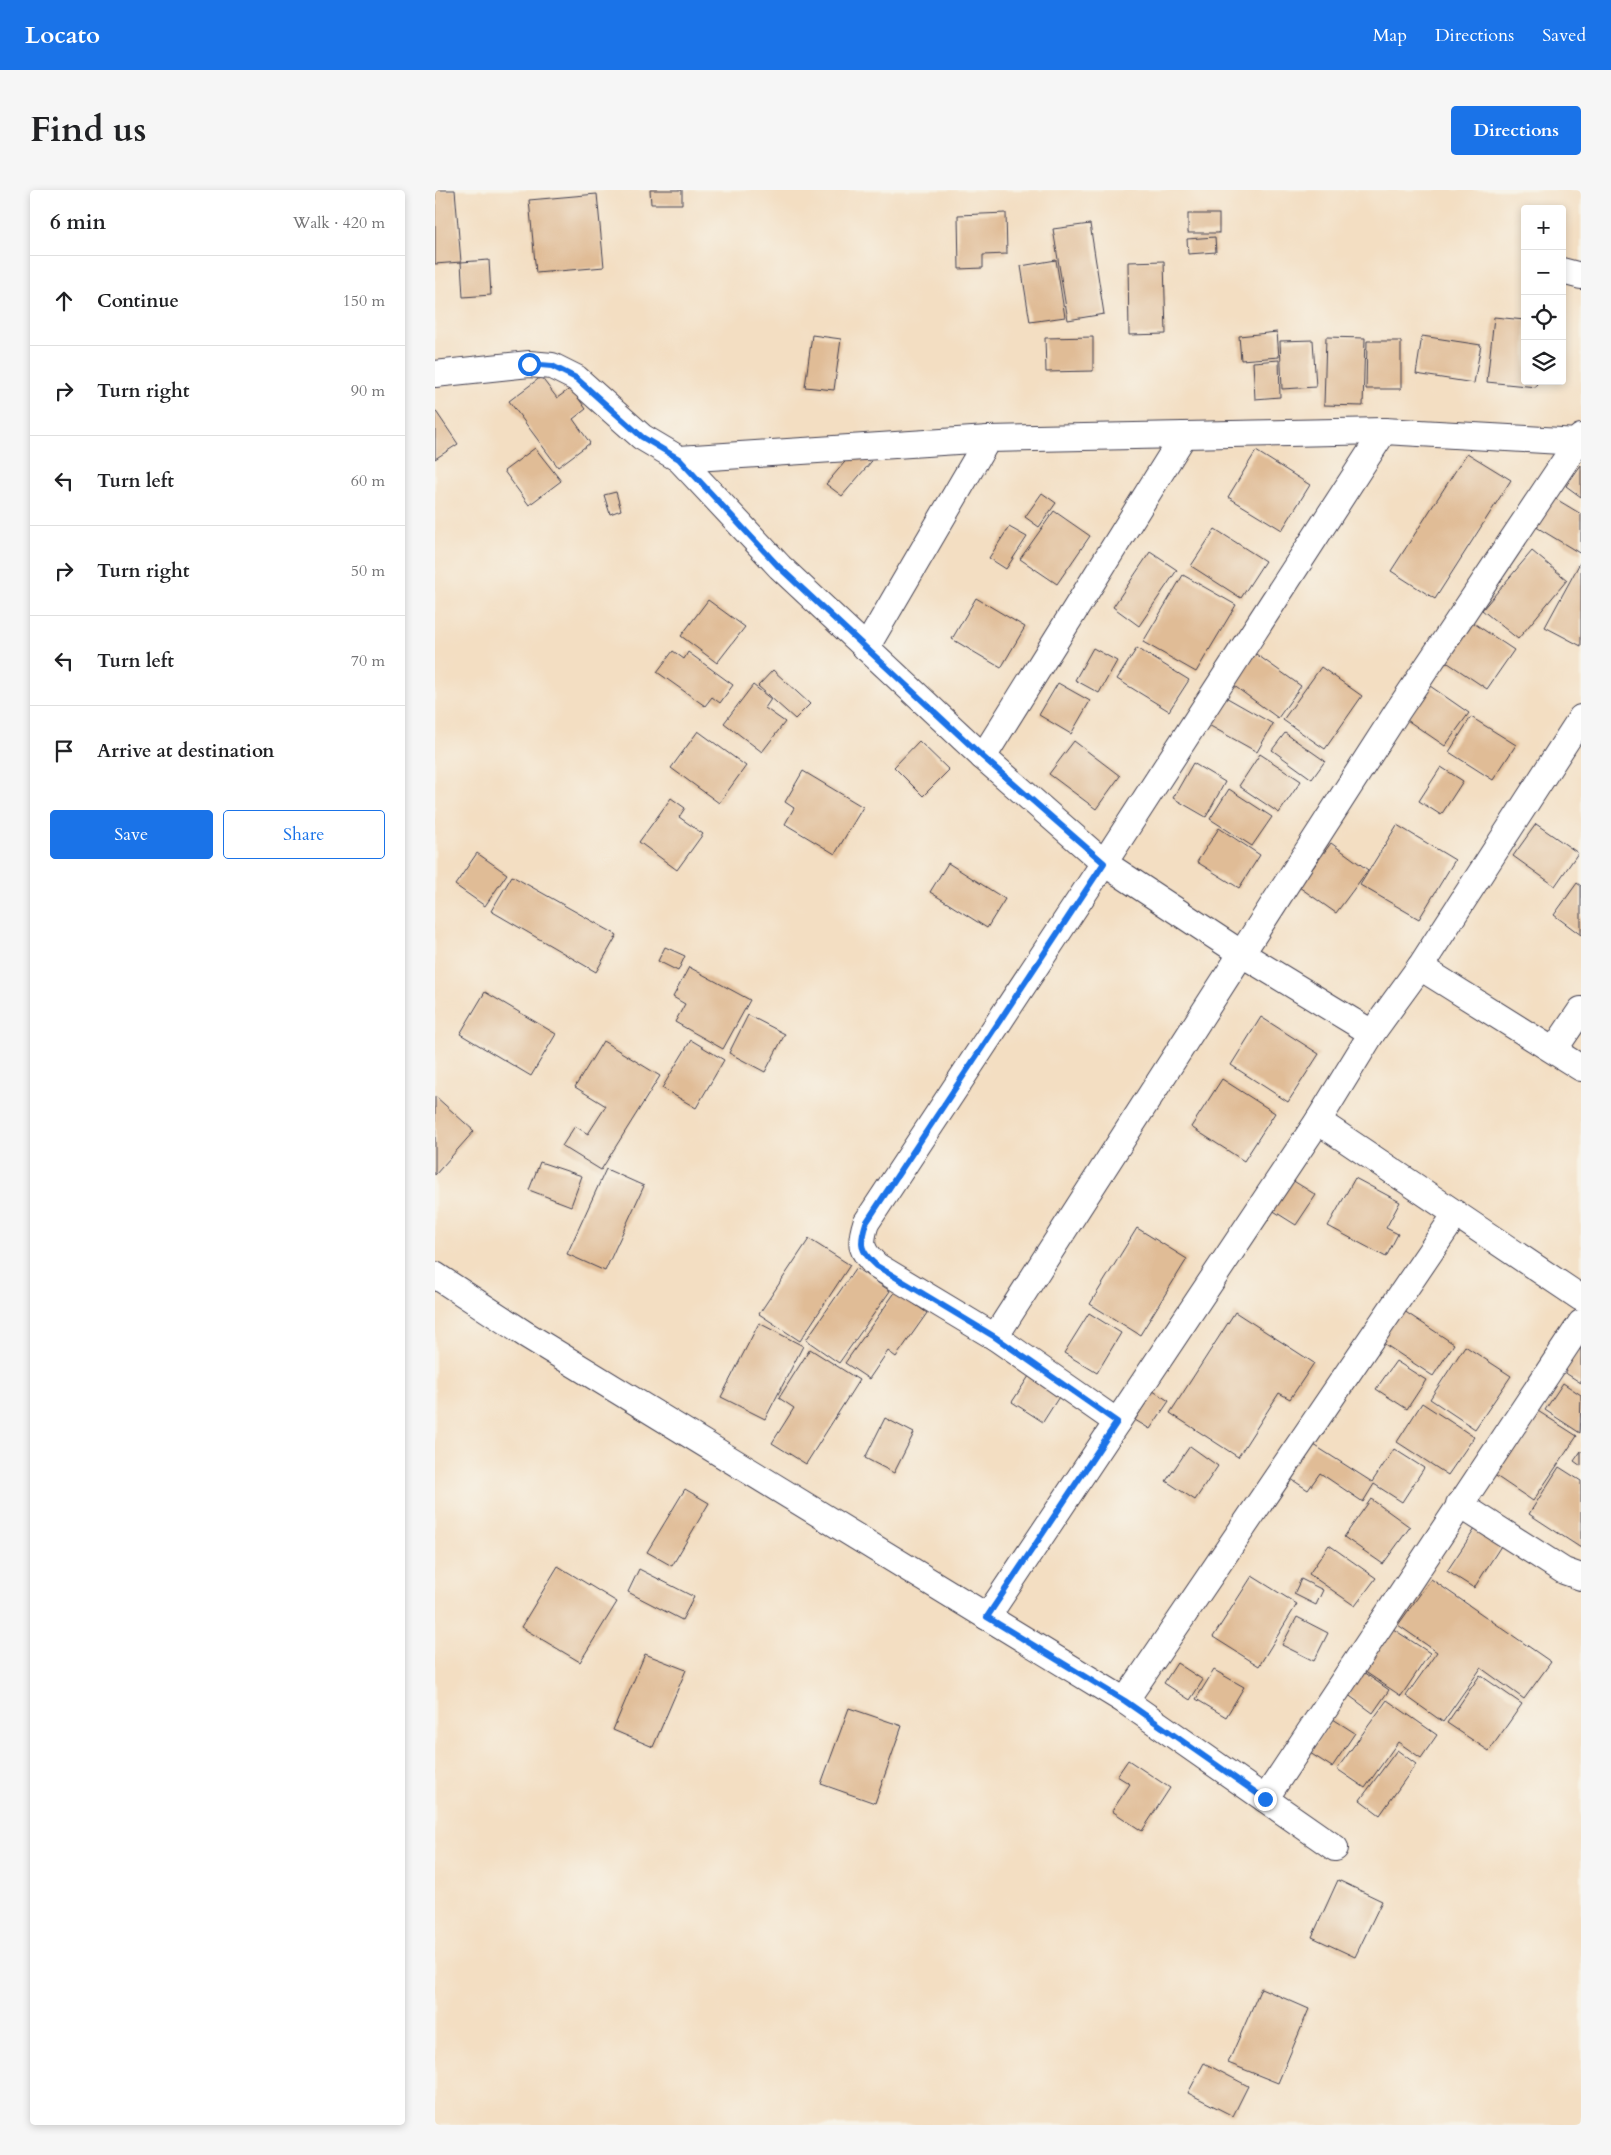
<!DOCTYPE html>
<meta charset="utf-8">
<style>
body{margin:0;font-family:Cardo,serif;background:#f6f6f6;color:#202124}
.controls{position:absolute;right:15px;top:15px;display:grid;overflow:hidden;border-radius:5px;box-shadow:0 2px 8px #0003}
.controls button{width:45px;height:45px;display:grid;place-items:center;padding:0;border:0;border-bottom:1px solid #e0e0e0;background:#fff;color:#202124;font:25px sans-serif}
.stop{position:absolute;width:15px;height:15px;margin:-11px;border:4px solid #1a73e8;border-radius:50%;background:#fff}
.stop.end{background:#1a73e8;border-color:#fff;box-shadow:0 1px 5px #0008}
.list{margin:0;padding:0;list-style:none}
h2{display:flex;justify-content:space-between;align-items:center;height:65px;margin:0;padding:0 20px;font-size:21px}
h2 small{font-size:16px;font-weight:400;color:#757577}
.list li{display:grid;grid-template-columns:32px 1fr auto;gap:15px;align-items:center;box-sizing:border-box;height:90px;padding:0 20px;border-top:1px solid #e0e0e0}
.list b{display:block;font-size:19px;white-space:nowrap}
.list em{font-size:16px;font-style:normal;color:#757577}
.actions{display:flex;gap:10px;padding:15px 20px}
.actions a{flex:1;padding:11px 0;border:1px solid #1a73e8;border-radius:5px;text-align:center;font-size:18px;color:#1a73e8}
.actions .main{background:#1a73e8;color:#fff}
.icon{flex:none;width:28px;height:28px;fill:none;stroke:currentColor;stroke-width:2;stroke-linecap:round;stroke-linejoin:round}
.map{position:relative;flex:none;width:1146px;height:1935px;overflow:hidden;border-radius:5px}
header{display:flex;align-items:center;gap:30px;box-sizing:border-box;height:70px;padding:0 25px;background:#1a73e8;color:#fff}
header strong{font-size:24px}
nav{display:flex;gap:28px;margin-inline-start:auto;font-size:18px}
.intro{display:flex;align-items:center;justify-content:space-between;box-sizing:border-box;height:120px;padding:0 30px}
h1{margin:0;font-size:35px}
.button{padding:12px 22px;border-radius:5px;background:#1a73e8;color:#fff;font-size:18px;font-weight:700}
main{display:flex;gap:30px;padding:0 30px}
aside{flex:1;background:#fff;border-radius:5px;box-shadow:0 2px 8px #0003}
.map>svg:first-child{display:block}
.building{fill:#e0bc96}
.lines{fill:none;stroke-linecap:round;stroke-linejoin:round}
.minor-casing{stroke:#413e4f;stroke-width:28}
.minor{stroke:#fff;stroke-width:26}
.route{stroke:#1a73e8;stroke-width:6}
</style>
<header>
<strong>Locato</strong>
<nav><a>Map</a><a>Directions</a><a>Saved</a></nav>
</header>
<div class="intro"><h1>Find us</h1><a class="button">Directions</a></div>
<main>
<aside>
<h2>6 min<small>Walk · 420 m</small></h2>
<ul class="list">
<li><svg class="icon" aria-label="ahead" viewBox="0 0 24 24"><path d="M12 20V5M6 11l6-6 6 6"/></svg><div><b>Continue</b></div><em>150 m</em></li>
<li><svg class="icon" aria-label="right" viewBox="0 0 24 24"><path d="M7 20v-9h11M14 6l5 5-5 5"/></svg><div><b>Turn right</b></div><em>90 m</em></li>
<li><svg class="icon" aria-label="left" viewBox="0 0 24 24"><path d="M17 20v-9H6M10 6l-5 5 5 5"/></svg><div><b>Turn left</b></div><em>60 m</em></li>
<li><svg class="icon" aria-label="right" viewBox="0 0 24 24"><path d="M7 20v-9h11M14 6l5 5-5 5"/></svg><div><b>Turn right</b></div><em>50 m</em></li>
<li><svg class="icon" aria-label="left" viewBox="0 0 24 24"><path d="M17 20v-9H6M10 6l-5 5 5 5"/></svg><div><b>Turn left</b></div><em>70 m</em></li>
<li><svg class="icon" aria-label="arrive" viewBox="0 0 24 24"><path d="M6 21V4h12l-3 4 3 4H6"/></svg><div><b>Arrive at destination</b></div></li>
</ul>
<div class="actions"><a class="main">Save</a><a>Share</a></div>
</aside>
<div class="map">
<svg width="1146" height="1935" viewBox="0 0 1146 1935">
<rect width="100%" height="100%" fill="#f7f3e8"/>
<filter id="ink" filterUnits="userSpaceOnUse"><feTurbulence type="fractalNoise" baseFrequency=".02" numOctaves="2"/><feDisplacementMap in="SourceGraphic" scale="10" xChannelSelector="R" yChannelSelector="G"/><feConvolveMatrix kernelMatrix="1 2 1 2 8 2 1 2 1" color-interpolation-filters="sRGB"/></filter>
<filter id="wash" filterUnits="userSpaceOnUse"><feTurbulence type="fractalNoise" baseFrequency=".0096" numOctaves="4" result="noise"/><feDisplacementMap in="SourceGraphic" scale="20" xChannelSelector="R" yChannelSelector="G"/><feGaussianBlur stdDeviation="1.12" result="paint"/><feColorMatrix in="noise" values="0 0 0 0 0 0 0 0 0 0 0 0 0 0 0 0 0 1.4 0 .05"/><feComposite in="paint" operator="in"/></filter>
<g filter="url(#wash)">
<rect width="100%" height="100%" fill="#f3dec2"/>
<g id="blocks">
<g class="building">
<path d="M 0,0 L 20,0 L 26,72 L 0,74 Z"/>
<path d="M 215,0 L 247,0 L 247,14 L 216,14 Z"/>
<path d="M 162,4 L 169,77 L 101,83 L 94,10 Z"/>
<path d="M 571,23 L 572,64 L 548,65 L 548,78 L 524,79 L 523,25 Z"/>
<rect x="753" y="24" width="31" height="19"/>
<path d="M 655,34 L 669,124 L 633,130 L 618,39 Z"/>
<path d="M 780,47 L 781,62 L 753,64 L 752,49 Z"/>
<path d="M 54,70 L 56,105 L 28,107 L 26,72 Z"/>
<path d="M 621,70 L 630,127 L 595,132 L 586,76 Z"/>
<path d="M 729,71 L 731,144 L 694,145 L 693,72 Z"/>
<path d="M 1059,127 L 1090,130 L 1090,191 L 1102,191 L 1101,197 L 1052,192 Z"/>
<path d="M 842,142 L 844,167 L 806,170 L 804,146 Z"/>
<path d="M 377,145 L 406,149 L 399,200 L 370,197 Z"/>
<path d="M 987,146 L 1046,155 L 1039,193 L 981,184 Z"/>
<path d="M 658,147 L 658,181 L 611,182 L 610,148 Z"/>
<path d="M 891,147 L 930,148 L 928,216 L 889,215 Z"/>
<path d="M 878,150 L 881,197 L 847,199 L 845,151 Z"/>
<path d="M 932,151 L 966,151 L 966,199 L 931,199 Z"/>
<path d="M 844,170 L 845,207 L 820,209 L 818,172 Z"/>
<path d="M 106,187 L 122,208 L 136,198 L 151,219 L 138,229 L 155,253 L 123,277 L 74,211 Z"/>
<path d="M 0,220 L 23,254 L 0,269 Z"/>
<path d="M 100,258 L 126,291 L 94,315 L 69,281 Z"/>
<path d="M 421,259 L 436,272 L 407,306 L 391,294 Z"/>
<path d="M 821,261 L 875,295 L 847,340 L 793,307 Z"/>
<path d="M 1032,263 L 1076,290 L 1000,409 L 956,381 Z"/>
<path d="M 1146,275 L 1146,307 L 1131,296 Z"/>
<path d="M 181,302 L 186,320 L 175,324 L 169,305 Z"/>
<path d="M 607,303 L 621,313 L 604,337 L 590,327 Z"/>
<path d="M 1116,306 L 1146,324 L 1146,364 L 1098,335 Z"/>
<path d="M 619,321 L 655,346 L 622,394 L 585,369 Z"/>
<path d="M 574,337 L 592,347 L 571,379 L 554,368 Z"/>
<path d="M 780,339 L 830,371 L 806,408 L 756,376 Z"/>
<path d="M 1097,361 L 1132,390 L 1083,449 L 1047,420 Z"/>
<path d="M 715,362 L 742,380 L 704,436 L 678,417 Z"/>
<path d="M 1146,371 L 1146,456 L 1110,437 Z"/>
<path d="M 748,385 L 801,415 L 761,482 L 708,452 Z"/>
<path d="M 541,408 L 590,437 L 566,478 L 517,449 Z"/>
<path d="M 273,410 L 310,437 L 282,473 L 246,446 Z"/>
<path d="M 1034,430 L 1079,460 L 1052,499 L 1007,469 Z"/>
<path d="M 658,458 L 682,471 L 664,503 L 640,490 Z"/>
<path d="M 702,458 L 754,490 L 734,521 L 682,489 Z"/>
<path d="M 238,461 L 249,469 L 253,462 L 298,495 L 285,513 L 277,507 L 270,516 L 222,482 Z"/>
<path d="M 821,464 L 866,496 L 843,528 L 798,495 Z"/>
<path d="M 886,477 L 927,506 L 890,559 L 848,530 Z"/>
<path d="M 338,480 L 375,514 L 360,529 L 323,496 Z"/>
<path d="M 623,493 L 655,511 L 636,544 L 604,525 Z"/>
<path d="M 318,495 L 336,509 L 330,518 L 350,532 L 327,562 L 289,533 Z"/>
<path d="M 995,496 L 1034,523 L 1010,556 L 972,530 Z"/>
<path d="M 787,505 L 838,534 L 822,562 L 770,533 Z"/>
<path d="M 1036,527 L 1081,555 L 1058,590 L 1014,562 Z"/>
<path d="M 263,541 L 311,576 L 284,613 L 236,578 Z"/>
<path d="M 850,543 L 890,571 L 877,589 L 837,560 Z"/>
<path d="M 484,551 L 514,580 L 488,606 L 459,577 Z"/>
<path d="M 639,551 L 685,586 L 661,619 L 614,584 Z"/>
<path d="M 825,564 L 866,591 L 844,623 L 804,596 Z"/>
<path d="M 758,573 L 790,592 L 771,627 L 738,608 Z"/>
<path d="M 1006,577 L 1028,591 L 1006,625 L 984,611 Z"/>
<path d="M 368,581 L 428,617 L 400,664 L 350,634 L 359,618 L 350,612 Z"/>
<path d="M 794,599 L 837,627 L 817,656 L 775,629 Z"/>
<path d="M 236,608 L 250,618 L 244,627 L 268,644 L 242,680 L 204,652 Z"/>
<path d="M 1101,634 L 1143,663 L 1120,696 L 1078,666 Z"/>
<path d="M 962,635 L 1020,670 L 984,729 L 925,695 Z"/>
<path d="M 784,638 L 825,665 L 804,698 L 762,672 Z"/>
<path d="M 896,653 L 933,680 L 901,723 L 864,697 Z"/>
<path d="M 42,663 L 72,684 L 50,716 L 20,695 Z"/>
<path d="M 513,673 L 570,709 L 552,738 L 495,702 Z"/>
<path d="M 77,686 L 182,745 L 161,782 L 56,721 Z"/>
<path d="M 1142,693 L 1146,696 L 1146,745 L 1119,725 Z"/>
<path d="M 230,757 L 250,766 L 243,781 L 223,771 Z"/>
<path d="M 254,777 L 315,810 L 288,859 L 240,832 L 250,814 L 238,807 Z"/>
<path d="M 50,802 L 121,844 L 96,886 L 25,844 Z"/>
<path d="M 313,825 L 350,844 L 330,882 L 294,863 Z"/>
<path d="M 826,827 L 884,864 L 853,912 L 796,875 Z"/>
<path d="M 256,850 L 289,870 L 261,918 L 227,898 Z"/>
<path d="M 168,851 L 225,886 L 166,980 L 127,956 L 140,936 L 153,944 L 171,916 L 140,897 Z"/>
<path d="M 787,889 L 840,923 L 809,971 L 756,937 Z"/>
<path d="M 0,906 L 39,941 L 0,985 Z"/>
<path d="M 105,972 L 147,986 L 136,1016 L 94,1000 Z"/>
<path d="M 171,979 L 209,996 L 170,1081 L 132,1064 Z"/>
<path d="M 920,988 L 965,1012 L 951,1038 L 963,1044 L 951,1067 L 893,1036 Z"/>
<path d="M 857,990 L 881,1005 L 861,1035 L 837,1020 Z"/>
<path d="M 702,1038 L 752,1069 L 705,1145 L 655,1114 Z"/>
<path d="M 374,1049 L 415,1075 L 365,1151 L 324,1124 Z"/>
<path d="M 421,1078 L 455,1101 L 404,1173 L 371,1150 Z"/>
<path d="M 461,1101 L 492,1123 L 461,1167 L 453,1161 L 434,1189 L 410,1173 Z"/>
<path d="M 966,1119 L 1019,1154 L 998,1186 L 945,1151 Z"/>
<path d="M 800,1122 L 879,1173 L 855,1209 L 844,1203 L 803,1267 L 735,1223 Z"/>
<path d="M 654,1123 L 686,1143 L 662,1183 L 629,1163 Z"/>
<path d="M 324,1133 L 368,1156 L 330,1229 L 286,1207 Z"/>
<path d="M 1030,1156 L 1076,1186 L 1040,1239 L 995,1209 Z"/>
<path d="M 1146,1156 L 1146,1193 L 1129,1182 Z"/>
<path d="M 375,1159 L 424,1190 L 371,1274 L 337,1253 L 359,1218 L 344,1208 Z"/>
<path d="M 961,1171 L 991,1190 L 972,1219 L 941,1199 Z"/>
<path d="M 596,1183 L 627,1202 L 608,1232 L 577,1212 Z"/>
<path d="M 1128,1193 L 1146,1205 L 1145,1243 L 1110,1220 Z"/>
<path d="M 718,1201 L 734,1211 L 715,1239 L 700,1230 Z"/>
<path d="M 987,1213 L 1039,1247 L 1013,1285 L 962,1252 Z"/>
<path d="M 1095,1216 L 1142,1246 L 1098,1311 L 1058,1284 Z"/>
<path d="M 450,1228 L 479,1243 L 459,1283 L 430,1268 Z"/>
<path d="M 879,1255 L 937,1292 L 959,1259 L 989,1278 L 967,1312 L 939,1294 L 928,1312 L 885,1283 L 873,1300 L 856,1289 Z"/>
<path d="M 755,1256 L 783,1276 L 760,1310 L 731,1291 Z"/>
<path d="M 1146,1261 L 1146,1276 L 1139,1271 Z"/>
<path d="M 1124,1277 L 1146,1291 L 1146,1358 L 1094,1324 Z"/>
<path d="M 250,1299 L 274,1313 L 237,1376 L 212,1362 Z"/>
<path d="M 936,1309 L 975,1337 L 948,1374 L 909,1347 Z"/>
<path d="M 1040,1339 L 1066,1356 L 1039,1398 L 1012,1381 Z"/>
<path d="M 894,1355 L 941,1388 L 920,1416 L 874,1384 Z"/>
<path d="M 123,1376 L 182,1412 L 145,1472 L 86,1437 Z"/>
<path d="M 204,1379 L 259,1407 L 247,1430 L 193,1402 Z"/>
<path d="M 817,1386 L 862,1414 L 824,1476 L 778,1447 Z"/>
<path d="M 866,1389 L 888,1400 L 881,1415 L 859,1404 Z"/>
<path d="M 996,1389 L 1116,1472 L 1089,1509 L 1046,1478 L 1008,1532 L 971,1506 L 1002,1462 L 963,1435 Z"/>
<path d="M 862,1427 L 893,1443 L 879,1471 L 847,1455 Z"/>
<path d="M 955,1437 L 995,1463 L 966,1506 L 926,1479 Z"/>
<path d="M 210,1464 L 251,1480 L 218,1557 L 178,1540 Z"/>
<path d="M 742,1473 L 768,1490 L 755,1510 L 729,1493 Z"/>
<path d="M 779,1480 L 809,1497 L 791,1527 L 761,1509 Z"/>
<path d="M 928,1482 L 954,1500 L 938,1523 L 912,1504 Z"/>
<path d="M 1045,1485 L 1087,1514 L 1054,1561 L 1012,1533 Z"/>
<path d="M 952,1510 L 1002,1545 L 986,1568 L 963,1552 L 930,1598 L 902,1579 Z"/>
<path d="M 414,1518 L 467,1536 L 440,1613 L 386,1594 Z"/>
<path d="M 898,1529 L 920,1543 L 897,1577 L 875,1563 Z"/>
<path d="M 962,1560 L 981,1574 L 945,1625 L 925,1610 Z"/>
<path d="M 693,1570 L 735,1598 L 707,1641 L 677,1621 L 695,1594 L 682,1586 Z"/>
<path d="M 903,1690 L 947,1711 L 920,1767 L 877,1747 Z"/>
<path d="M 826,1798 L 874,1819 L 843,1893 L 793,1873 Z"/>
<path d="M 769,1873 L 813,1896 L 798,1926 L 753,1903 Z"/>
</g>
</g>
</g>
<g filter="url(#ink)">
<use href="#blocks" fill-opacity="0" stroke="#413e4f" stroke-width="1"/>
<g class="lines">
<defs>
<g id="minor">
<path d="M 1127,81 L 1146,86"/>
<path d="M 0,184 L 94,174 L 117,176 L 141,188 L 207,247 L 244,269 L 553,249 L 749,245 L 949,241 L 1143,252"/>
<path d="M 244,269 L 345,377 L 548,567 L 669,673 L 807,764 L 937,843"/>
<path d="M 431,458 L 553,249"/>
<path d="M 548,567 L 749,245"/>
<path d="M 985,777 L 1146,878"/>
<path d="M 1119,860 L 1146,820"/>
<path d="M 883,931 L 1146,1108"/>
<path d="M 0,1085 L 90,1144 L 690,1511 L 900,1658"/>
<path d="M 560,1147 L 962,522 L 1146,247"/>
<path d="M 682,1232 L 560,1147 L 442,1076 C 426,1061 424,1055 431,1033 L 669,673 L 949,241"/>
<path d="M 1024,1314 L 1129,1381 L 1146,1387"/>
<path d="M 552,1427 L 883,931 L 937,843 L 985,777 L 1146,528"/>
<path d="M 690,1511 L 1021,1024"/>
<path d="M 830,1609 L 1146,1133"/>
</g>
</defs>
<use href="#minor" class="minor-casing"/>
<use href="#minor" class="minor"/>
</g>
</g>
<g class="lines" filter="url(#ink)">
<path class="route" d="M 94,174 L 117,176 L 141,188 L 207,247 L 244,269 L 344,377 L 548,567 L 669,673 L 431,1033 C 424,1055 425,1061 442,1076 L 560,1147 L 682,1232 L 552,1427 L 690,1511 L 830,1609"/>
</g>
</svg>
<div class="controls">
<button>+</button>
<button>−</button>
<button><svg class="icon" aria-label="locate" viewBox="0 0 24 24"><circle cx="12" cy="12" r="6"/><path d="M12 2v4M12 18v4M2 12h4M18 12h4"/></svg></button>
<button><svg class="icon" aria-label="layers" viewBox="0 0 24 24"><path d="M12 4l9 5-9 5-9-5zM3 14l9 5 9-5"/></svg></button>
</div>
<div class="stop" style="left:94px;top:174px"></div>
<div class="stop end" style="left:830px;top:1609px"></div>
</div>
</main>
